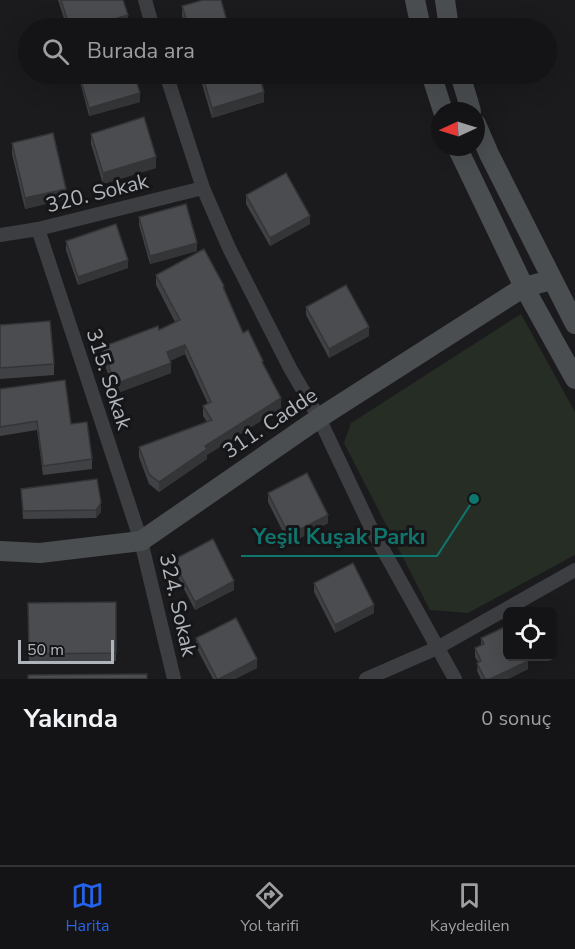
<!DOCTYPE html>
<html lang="tr">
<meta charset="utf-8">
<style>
body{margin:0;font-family:"Nunito Sans",sans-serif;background:#212123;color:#f1f3f6}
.controls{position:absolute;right:18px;bottom:18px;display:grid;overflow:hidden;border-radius:9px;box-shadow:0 6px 24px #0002}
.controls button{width:54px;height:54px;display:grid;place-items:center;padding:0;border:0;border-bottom:2px solid #333335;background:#141416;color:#f1f3f6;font:30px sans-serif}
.compass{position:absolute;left:431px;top:102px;width:54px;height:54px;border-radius:50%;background:#141416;box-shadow:0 6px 24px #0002;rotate:266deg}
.scale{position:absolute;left:18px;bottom:15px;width:96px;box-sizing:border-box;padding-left:6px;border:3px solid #afb5bb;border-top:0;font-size:16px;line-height:21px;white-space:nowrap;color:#afb5bb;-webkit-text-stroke:4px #161618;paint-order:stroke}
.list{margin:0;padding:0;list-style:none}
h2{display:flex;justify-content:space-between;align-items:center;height:78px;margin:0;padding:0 24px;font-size:26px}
h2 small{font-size:20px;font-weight:400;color:#9d9ea1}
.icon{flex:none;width:33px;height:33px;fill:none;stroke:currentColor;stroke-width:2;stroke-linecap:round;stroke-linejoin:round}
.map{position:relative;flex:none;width:575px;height:679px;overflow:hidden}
.search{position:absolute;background:#141416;box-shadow:0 6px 24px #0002;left:18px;right:18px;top:18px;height:66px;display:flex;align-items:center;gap:15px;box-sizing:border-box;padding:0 21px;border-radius:33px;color:#9d9ea1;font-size:22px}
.sheet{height:186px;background:#141416}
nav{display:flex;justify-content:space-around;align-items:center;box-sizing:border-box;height:84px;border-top:2px solid #333335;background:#141416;font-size:16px;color:#9d9ea1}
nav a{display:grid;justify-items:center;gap:3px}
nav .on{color:#2563eb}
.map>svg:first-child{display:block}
.green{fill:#262d25}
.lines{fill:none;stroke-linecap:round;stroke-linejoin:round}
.street{stroke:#3c3e42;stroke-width:14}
.secondary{stroke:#4b4e51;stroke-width:20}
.wall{fill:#404144}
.shaded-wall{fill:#343537}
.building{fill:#4a4c4f;stroke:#343537;stroke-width:1.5}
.labels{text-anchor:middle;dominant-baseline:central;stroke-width:6;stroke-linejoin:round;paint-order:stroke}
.street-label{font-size:21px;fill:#afb5bb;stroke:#161618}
.leader{fill:none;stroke:#0f766e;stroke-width:2}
.callout-dot{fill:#0f766e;stroke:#161618;stroke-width:2}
.callout-label{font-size:22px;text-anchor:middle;font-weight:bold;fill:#0f766e;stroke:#161618;stroke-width:6;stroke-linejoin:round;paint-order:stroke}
</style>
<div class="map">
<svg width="575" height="679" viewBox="0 0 575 679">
<rect width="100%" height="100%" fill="#1b1b1d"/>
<path class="green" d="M 521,314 L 575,412 L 575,555 L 468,613 L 430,610 L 344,443 L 351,423 Z"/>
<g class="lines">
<g class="street">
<path d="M 145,0 L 153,28"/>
<path d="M 166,74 L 203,188 L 229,248 L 290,368 L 319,418 L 371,528 L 455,679"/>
<path d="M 38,229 L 141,541 L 174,679"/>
<path d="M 0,235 L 38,229 L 203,188"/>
<path d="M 366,679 L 437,648 L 575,570"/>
</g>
<g class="secondary">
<path d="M 415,0 L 421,28"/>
<path d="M 445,0 L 449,28"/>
<path d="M 431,74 L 443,111"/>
<path d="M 460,74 L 471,111"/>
<path d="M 476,124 L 489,154 L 575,324"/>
<path d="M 457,147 L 524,287 L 575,379"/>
<path d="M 0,551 L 40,553 L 141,541 L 319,418 L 524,287 L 552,280"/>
</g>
</g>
<g class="wall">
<path d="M 58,0 L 123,0 L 128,25 L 118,28 L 67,28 Z"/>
<path d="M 182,6 L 229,28 L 186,28 L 182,16 Z"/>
<path d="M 78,74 L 134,74 L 140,102 L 89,116 Z"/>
<path d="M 199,74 L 259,74 L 264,102 L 212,118 Z"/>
<path d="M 91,134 L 156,168 L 103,184 L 91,144 Z"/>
<path d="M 12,143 L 66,199 L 25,209 L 12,154 Z"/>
<path d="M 246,195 L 310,224 L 270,246 L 246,204 Z"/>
<path d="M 139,217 L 197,251 L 150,264 L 139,225 Z"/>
<path d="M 66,241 L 128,268 L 78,285 L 66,250 Z"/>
<path d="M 156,275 L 224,289 L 243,333 L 263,364 L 281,408 L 207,455 L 207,459 L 159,492 L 149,484 L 139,457 L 139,447 L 207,422 L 203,416 L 203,406 L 208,404 L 185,354 L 170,361 L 171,373 L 115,394 L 102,356 L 102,347 L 159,330 L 175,322 L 156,285 Z"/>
<path d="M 306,307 L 369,336 L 329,358 L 306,315 Z"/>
<path d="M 0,325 L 54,364 L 54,375 L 0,379 Z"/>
<path d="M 0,389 L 71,424 L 92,459 L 92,469 L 43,475 L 37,430 L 0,436 Z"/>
<path d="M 97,479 L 101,512 L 96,518 L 23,519 L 21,489 Z"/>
<path d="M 268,493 L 328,523 L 289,544 L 268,502 Z"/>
<path d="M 173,560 L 234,590 L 195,610 L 173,568 Z"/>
<path d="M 314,583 L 374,613 L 335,633 L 314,592 Z"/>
<path d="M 116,602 L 116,661 L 29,662 L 28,603 Z"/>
<path d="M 196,638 L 257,668 L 235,679 L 213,679 L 196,647 Z"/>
<path d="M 481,638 L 528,669 L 508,679 L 481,679 L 477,671 L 478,662 L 475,657 L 475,648 L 481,646 Z"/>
</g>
<g class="shaded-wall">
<path d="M 128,15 L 128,25 L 118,28 L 83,28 Z"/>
<path d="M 264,92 L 264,102 L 212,118 L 212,108 Z"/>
<path d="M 140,93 L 140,102 L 89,116 L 89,108 Z"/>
<path d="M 156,157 L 156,168 L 103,184 L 103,173 Z"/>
<path d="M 66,189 L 66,199 L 25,209 L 25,198 Z"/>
<path d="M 310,216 L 310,224 L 270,246 L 270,238 Z"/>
<path d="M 197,243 L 197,251 L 150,264 L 150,256 Z"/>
<path d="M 128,260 L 128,268 L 78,285 L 78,277 Z"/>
<path d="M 369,327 L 369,336 L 329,358 L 329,349 Z"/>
<path d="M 185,345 L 185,354 L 167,362 L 167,352 Z"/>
<path d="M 171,363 L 171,373 L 115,394 L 115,384 Z"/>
<path d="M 281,398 L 281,408 L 207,455 L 207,459 L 159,492 L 159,482 L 205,446 Z"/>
<path d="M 101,503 L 101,512 L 96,518 L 96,510 Z"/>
<path d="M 328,515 L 328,523 L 289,544 L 289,535 Z"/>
<path d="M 234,581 L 234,590 L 195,610 L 195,602 Z"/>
<path d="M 374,605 L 374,613 L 335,633 L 335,625 Z"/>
<path d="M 257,659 L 257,668 L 235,679 L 219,679 Z"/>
<path d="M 528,661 L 528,669 L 508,679 L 490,679 Z"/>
</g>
<g class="building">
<path d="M 61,0 L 123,0 L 128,15 L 83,28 L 70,28 Z"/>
<path d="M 203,0 L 221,0 L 229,28 L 189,28 L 182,6 Z"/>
<path d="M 79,74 L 134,74 L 140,93 L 89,108 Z"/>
<path d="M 202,74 L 259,74 L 264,92 L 212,108 Z"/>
<path d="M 144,117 L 156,157 L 103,173 L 91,134 Z"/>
<path d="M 53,133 L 66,189 L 25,198 L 12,143 Z"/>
<path d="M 286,173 L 310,216 L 270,238 L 246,195 Z"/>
<path d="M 186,204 L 197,243 L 150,256 L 139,217 Z"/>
<path d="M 116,224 L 128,260 L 78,277 L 66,241 Z"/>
<path d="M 204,249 L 224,286 L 223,287 L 243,333 L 248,330 L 263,361 L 262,362 L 281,398 L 205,446 L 207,449 L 159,482 L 149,474 L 139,447 L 212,420 L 203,406 L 211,402 L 185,345 L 167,352 L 171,363 L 115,384 L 102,347 L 158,326 L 159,330 L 180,320 L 156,275 Z"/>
<path d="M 346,285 L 369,327 L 329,349 L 306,307 Z"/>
<path d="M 50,321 L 54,364 L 0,368 L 0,325 Z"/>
<path d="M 65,380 L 71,424 L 87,422 L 92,459 L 43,466 L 37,421 L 0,427 L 0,389 Z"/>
<path d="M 307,473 L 328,515 L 289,535 L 268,493 Z"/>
<path d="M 97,479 L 101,503 L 96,510 L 23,511 L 21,489 Z"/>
<path d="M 213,539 L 234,581 L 195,602 L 173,560 Z"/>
<path d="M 353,563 L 374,605 L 335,625 L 314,583 Z"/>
<path d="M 116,602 L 116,653 L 29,654 L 28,603 Z"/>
<path d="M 236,618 L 257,659 L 219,679 L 217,679 L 196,638 Z"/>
<path d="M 507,626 L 507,657 L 526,657 L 528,661 L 490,679 L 485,679 L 477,663 L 481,661 L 475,648 L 484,644 L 481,638 Z"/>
<path d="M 147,674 L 147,679 L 28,679 L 28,675 Z"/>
</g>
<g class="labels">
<g class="street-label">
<text transform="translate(97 193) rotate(-14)">320. Sokak</text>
<text transform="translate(109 379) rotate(72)">315. Sokak</text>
<text transform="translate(270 423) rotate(-34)">311. Cadde</text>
<text transform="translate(178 605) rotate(77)">324. Sokak</text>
</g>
</g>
<path class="leader" d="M474 499L437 556H241"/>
<circle class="callout-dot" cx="474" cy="499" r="6"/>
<g class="callout-label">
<text x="339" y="544">Yeşil Kuşak Parkı</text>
</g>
</svg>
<div class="controls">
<button><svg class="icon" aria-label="locate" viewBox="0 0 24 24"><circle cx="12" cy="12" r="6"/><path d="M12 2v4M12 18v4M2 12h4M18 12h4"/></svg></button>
</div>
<svg class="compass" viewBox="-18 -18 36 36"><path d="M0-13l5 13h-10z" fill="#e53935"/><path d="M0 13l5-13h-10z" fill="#9d9ea1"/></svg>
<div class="scale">50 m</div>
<div class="search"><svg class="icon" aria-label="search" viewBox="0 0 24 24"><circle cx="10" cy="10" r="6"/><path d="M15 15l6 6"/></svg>Burada ara</div>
</div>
<section class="sheet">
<h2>Yakında<small>0 sonuç</small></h2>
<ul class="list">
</ul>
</section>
<nav>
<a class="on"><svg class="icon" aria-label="map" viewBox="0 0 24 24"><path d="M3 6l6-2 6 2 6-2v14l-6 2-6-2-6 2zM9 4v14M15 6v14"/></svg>Harita</a>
<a><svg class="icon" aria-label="directions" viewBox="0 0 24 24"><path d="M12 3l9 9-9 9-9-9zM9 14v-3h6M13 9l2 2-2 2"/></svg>Yol tarifi</a>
<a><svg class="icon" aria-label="saved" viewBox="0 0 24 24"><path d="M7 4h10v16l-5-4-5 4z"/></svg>Kaydedilen</a>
</nav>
